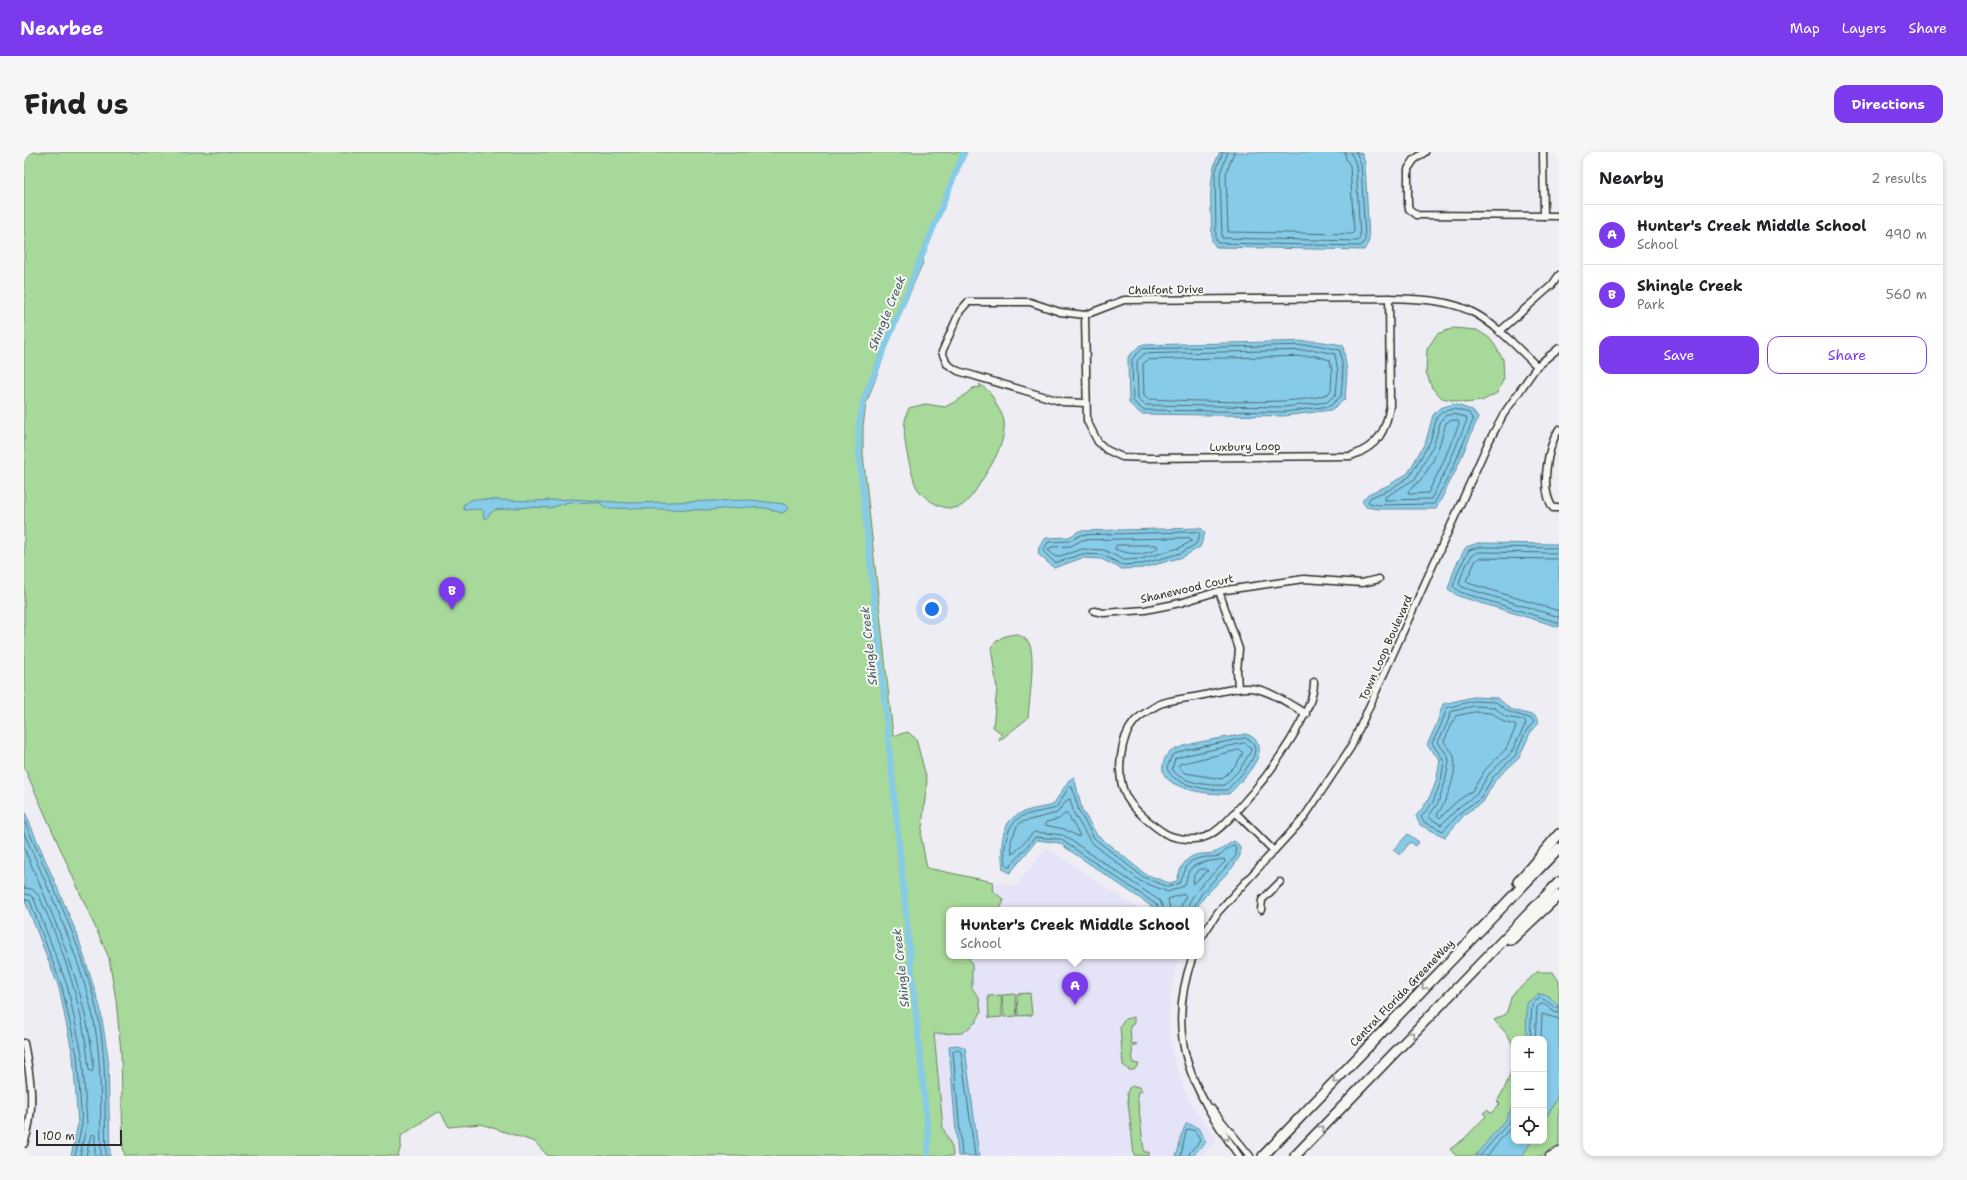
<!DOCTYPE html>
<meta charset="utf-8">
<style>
body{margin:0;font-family:"Shantell Sans",sans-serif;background:#f6f6f6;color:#202124}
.controls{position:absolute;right:12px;bottom:12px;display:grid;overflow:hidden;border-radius:8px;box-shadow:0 2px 6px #0003}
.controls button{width:36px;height:36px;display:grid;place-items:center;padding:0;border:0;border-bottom:1px solid #e0e0e0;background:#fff;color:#202124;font:20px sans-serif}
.scale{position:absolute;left:12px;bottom:10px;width:86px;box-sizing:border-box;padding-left:4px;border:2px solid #2b2b2b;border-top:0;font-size:11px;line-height:14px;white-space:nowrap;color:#2b2b2b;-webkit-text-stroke:3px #f6f6f2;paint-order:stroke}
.you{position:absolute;left:908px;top:457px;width:14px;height:14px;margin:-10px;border:3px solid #fff;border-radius:50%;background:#1a73e8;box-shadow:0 0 0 6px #1a73e833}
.badge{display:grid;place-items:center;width:26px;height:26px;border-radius:50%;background:#7c3aed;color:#fff;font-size:13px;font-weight:700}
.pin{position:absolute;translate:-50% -33px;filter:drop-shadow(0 1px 2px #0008)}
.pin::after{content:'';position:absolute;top:21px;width:14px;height:12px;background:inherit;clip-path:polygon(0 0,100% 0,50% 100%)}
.popup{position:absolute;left:922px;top:755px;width:258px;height:52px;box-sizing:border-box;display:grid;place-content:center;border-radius:8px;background:#fff;filter:drop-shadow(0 1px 3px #0005);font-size:13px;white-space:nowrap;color:#757577}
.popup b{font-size:15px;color:#202124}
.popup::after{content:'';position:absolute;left:50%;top:100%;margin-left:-8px;border:8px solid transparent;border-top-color:#fff}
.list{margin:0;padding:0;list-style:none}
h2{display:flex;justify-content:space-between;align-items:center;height:52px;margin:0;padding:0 16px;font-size:17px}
h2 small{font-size:13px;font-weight:400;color:#757577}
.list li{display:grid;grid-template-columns:26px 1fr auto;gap:12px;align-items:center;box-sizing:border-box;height:60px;padding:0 16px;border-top:1px solid #e0e0e0}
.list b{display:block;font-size:15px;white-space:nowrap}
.list p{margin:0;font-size:13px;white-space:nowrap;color:#757577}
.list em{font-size:13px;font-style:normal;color:#757577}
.actions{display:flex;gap:8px;padding:12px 16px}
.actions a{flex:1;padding:9px 0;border:1px solid #7c3aed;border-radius:12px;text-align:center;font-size:14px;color:#7c3aed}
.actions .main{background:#7c3aed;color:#fff}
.icon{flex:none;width:22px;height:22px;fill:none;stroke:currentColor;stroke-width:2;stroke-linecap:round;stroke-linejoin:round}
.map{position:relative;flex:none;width:1535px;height:1004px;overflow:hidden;border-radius:12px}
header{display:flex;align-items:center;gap:24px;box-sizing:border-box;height:56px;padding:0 20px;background:#7c3aed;color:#fff}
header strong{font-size:19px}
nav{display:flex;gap:22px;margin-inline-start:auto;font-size:14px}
.intro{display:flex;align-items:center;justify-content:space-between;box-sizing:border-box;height:96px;padding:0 24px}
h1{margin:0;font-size:28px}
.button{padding:10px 18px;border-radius:12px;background:#7c3aed;color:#fff;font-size:14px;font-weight:700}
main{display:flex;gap:24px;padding:0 24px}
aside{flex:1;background:#fff;border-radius:12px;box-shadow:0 2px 6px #0003}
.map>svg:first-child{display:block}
.built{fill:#e5e3f7}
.green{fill:#a7d99a;stroke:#698262;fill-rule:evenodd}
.water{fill:#86cbe7;stroke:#628b9c}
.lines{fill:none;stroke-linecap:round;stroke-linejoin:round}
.shore{stroke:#4f6b76;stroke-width:1}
.canal{stroke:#86cbe7;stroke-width:6}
.minor-casing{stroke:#2b2b2b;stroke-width:9}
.highway-casing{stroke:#2b2b2b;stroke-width:12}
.minor{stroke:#f6f6f2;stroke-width:6}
.highway{stroke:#f6f6f2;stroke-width:9}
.oneway{stroke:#90908e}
.labels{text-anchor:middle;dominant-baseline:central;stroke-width:4;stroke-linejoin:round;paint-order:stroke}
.street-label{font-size:11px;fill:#2b2b2b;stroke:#f6f6f2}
.water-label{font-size:12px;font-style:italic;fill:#465b63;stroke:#f6f6f2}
</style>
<header>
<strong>Nearbee</strong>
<nav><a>Map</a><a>Layers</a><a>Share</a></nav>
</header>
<div class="intro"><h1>Find us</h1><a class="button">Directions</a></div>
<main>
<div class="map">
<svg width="1535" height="1004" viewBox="0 0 1535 1004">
<rect width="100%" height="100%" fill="#eeedf4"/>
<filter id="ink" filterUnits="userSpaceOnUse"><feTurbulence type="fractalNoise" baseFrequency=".025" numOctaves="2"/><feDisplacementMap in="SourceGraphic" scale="8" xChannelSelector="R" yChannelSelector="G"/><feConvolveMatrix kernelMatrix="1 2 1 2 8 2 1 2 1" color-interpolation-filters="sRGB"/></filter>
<g filter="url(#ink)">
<g class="built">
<path d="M 1022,695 L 1116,758 L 969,758 L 967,747 L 969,730 L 992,734 Z"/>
<path d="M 944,804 L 1155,804 L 1147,838 L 1145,870 L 1148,900 L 1160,938 L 1179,970 L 1193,988 L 1177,1004 L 922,1004 L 910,882 L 938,881 L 952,870 L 957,860 L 955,846 L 948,836 L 948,812 Z"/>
</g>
<g class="green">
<path d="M 0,0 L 943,0 L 896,107 L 900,108 L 869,180 L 842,252 L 839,275 L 839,301 L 869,584 L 884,580 L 892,587 L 903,628 L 897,685 L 903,716 L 969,730 L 968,738 L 980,748 L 977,755 L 973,758 L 925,758 L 925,804 L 944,804 L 948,812 L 948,836 L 955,846 L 957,860 L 952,870 L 938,881 L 910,882 L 919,976 L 928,995 L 929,1004 L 524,1004 L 511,990 L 457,972 L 425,975 L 417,961 L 413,960 L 377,984 L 377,993 L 374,1004 L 101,1004 L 99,996 L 97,900 L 92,848 L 85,806 L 0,615 Z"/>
<path d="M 1430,176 L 1453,178 L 1467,187 L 1479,207 L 1480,226 L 1473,241 L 1458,249 L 1441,251 L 1418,246 L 1408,236 L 1402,220 L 1403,197 L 1413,182 Z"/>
<path d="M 955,232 C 966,239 967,241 972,252 C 975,257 979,263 980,269 C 982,290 969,311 958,328 C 953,336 946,349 937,354 C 923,361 905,350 896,340 C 891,335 889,325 887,318 C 882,299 876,274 885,256 L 901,252 L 921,255 L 936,247 L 949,236 L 957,235 Z"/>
<path d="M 992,482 C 997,484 1002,486 1005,491 C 1012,504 1005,550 1004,566 L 975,589 L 977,581 L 969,575 L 973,537 L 967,495 C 975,486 980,483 992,482 Z"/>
<path d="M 1513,820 L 1529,820 L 1535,829 L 1535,994 L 1526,997 L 1518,1004 L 1432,1004 L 1426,997 L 1440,987 L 1462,964 L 1459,961 L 1463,958 L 1467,961 L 1476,952 L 1473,949 C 1483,935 1496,903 1486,887 C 1482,880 1475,874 1470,868 L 1482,862 L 1488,843 ZM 1490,887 L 1520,887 L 1520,989 L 1490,989 Z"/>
<path d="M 1006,841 L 1008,863 L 994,864 L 993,842 Z"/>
<path d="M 991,842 L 993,864 L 980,865 L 978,843 Z"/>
<path d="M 977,843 L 978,865 L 965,866 L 964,844 Z"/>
<path d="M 1110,865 L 1110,872 L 1106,874 L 1107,891 L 1113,892 L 1108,894 L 1109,911 L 1115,912 L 1110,918 L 1105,918 L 1099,913 L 1096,875 L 1101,867 Z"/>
<path d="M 1108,934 L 1116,935 L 1118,939 L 1113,941 L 1120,1000 L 1125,1000 L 1125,1004 L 1110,1003 L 1103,941 L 1105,936 Z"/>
</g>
<g class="water">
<path d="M 1196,0 L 1331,0 L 1338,2 L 1341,11 L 1345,89 L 1340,98 L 1192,95 L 1188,89 C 1188,61 1182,24 1196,0 Z"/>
<path d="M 1292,189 L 1319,193 L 1323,220 L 1321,247 L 1307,258 L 1260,264 L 1117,262 L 1105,251 L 1104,205 L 1116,193 Z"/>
<path d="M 1429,252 L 1448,258 L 1454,266 L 1431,320 L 1412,357 L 1354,357 L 1342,355 L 1338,349 L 1344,342 L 1365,333 L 1384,321 L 1402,289 L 1409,263 L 1416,256 Z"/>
<path d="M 449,347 L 510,349 L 547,347 L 606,351 L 727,348 L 760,352 L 764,356 L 762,359 L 758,361 L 741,356 L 726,355 L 687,358 L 580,356 L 577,351 L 545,350 L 526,356 L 505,355 L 470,358 L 461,367 L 459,365 L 460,360 L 457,357 L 440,358 L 439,353 Z"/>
<path d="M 1177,376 L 1181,381 L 1176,395 L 1159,405 L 1119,416 L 1098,417 L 1077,407 L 1058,406 L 1030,416 L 1014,402 L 1015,395 L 1022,386 L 1045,385 L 1055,379 Z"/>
<path d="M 1454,391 L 1535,392 L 1535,475 L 1434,444 L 1424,437 L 1431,415 L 1442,395 Z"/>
<path d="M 1449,545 L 1474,546 L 1486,557 L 1511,564 L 1515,571 L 1506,581 L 1495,606 L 1472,627 L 1459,650 L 1442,661 L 1421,685 L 1396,673 L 1392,664 C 1409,644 1412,633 1416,608 L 1403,593 L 1413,571 L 1419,552 Z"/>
<path d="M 1222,582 C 1255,594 1218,628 1205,642 C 1189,643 1134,638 1139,613 C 1140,608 1142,602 1146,600 C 1162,590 1202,586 1222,582 Z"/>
<path d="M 1050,625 L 1058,658 L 1073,683 L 1121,722 L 1145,731 L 1153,729 C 1156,716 1161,704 1176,702 C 1181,702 1187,702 1192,700 C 1196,699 1204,692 1210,689 L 1216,694 L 1216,704 L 1208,716 L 1181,744 L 1171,758 L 1133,758 L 1035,691 L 1013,688 L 986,721 L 979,717 C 977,700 975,673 993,663 C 1003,657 1018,656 1029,653 L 1045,628 Z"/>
<path d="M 0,658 L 53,782 L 76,855 L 84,905 L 86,1004 L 47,1004 L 54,972 L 49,904 L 35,836 L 0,746 Z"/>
<path d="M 1384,682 L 1395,690 L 1392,694 L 1386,690 L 1376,703 L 1369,698 Z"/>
<path d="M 1515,842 L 1525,844 L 1535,855 L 1535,938 L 1532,948 L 1520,969 L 1520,887 L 1502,887 L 1503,851 Z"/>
<path d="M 934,893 L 941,896 L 955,1004 L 934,1004 L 925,894 Z"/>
<path d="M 1490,952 L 1490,989 L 1508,989 L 1498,1004 L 1451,1004 L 1482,967 Z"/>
<path d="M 1163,971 L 1174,976 L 1182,990 L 1168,1004 L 1152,1004 C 1157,993 1156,981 1163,971 Z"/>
</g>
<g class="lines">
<g class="shore">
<path d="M 1199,0 L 1191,21 L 1192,87 L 1194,91 L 1337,94 L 1341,88 L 1337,12 L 1332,0"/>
<path d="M 1204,0 L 1196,22 L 1198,86 L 1334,89 L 1336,86 L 1332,13 L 1327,0"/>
<path d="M 1210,0 L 1202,22 L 1204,80 L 1328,82 L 1330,80 L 1326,14 L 1322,7 L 1321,0"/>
<path d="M 1292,193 L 1316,198 L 1319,220 L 1317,244 L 1306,254 L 1260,260 L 1119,258 L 1109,249 L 1108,207 L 1118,197 Z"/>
<path d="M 1292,198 L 1311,202 L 1314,220 L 1312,242 L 1303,250 L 1260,255 L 1121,253 L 1114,247 L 1113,209 L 1120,202 Z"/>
<path d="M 1292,204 L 1306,208 L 1308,220 L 1307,239 C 1292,256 1153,248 1124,247 L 1120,244 L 1119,212 L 1123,208 Z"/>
<path d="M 1430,257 L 1445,261 L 1449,268 L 1428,318 L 1410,352 L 1355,353 L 1345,351 L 1344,349 L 1347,345 L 1367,337 L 1386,324 L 1406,290 L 1413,265 L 1418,260 Z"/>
<path d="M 1429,262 L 1442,265 L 1443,268 L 1423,316 L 1407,347 L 1361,348 L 1361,345 L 1391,327 L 1410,292 L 1417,268 L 1421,264 Z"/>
<path d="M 1429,268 L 1434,269 L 1435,272 L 1418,313 L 1404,341 L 1385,342 L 1384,339 C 1407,323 1415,296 1422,271 Z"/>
<path d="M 1174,380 L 1176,383 L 1172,392 L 1157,401 L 1118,412 L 1099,413 L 1078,403 L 1058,402 L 1031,411 L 1019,399 L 1024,390 L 1046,389 L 1057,383 Z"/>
<path d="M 1166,386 L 1168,389 L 1155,396 L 1117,407 L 1100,408 L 1080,398 L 1059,397 L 1032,405 L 1024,398 L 1027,395 L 1047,394 L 1058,388 Z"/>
<path d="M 1093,393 L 1132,393 L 1134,395 C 1124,405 1103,402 1091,397 Z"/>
<path d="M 1535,396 L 1455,395 L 1445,398 L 1435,417 L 1429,434 L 1436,440 L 1535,471"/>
<path d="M 1535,401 L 1455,400 L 1448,403 L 1439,419 L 1435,432 L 1438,435 L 1535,465"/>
<path d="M 1535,407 L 1456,406 L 1452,408 L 1442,429 L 1444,431 L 1535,459"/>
<path d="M 1450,549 L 1472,550 L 1485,560 L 1508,567 L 1510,570 L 1502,579 L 1491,604 L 1469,625 L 1456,647 L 1439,658 L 1419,679 L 1400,670 L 1397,665 L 1409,650 L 1417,629 L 1420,609 L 1408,591 L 1417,573 L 1423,556 Z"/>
<path d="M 1450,554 L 1470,555 L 1482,565 L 1499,568 L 1502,571 L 1487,601 L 1465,622 L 1452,643 L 1436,654 L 1417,673 L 1404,665 L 1414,651 L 1421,630 L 1425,610 L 1424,604 L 1414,590 L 1422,574 L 1427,560 Z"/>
<path d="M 1451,560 L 1468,561 L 1480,570 L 1491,573 L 1492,575 L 1482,597 L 1461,618 L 1448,639 L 1432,650 L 1416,666 L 1413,663 C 1422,650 1434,621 1430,605 C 1429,599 1423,595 1420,589 L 1432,564 Z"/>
<path d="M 1221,586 C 1248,594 1213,628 1203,638 C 1187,639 1148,634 1143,616 L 1148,603 L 1161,598 Z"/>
<path d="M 1221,591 L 1227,596 L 1227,599 L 1216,617 L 1201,633 C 1186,634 1156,631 1148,617 L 1151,607 L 1163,603 Z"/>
<path d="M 1216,598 L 1219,601 L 1212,613 L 1198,627 L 1161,621 L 1154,615 L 1156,612 Z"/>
<path d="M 1041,662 L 1044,663 L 1055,682 L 1055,685 L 1040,677 L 1021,673 L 1022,670 L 1035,667 Z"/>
<path d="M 0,668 C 26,729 57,791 72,855 C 84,904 80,955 82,1004"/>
<path d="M 0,681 C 25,738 52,795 67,856 C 79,904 76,955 77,1004"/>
<path d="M 0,696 C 28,761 56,823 67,893 C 68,901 71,913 68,920 L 65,918 C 60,858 40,798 15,744 L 8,737 L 0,736"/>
<path d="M 1177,717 L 1182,717 L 1184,719 L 1169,732 L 1170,723 Z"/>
<path d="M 0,742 L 6,743 L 10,747 L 43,833 L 58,902 L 63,971 L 56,1004"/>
<path d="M 0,747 L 6,749 L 38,835 L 53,903 L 58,972 L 51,1004"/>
<path d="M 1135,758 L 1133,753 L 1036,687 L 1011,685 L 986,715 L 983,715 C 978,702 981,674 995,666 C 1005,660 1020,660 1032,656 L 1045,635 L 1048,635 L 1055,659 L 1070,686 L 1119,725 L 1144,735 L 1156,731 C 1164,714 1160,708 1182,705 C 1186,705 1191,705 1195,704 C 1201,701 1203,695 1210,694 L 1212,697 L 1212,704 L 1178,741 L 1168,758"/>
<path d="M 1140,758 L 1136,749 L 1039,683 L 1010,680 L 990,701 L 988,702 L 987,689 L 993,674 L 998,670 L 1033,661 L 1043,648 L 1046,647 L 1050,662 L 1067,690 L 1116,729 L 1144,740 L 1160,734 C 1163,730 1162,724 1165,719 C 1171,709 1190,709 1200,707 L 1201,710 C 1190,721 1164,743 1163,758"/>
<path d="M 1146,758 L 1144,747 L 1160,742 L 1162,744 L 1158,751 L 1157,758"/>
<path d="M 1506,887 L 1508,852 L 1516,846 C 1524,848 1528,856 1535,856"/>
<path d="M 1511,887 L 1513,855 L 1517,852 C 1524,852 1527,861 1535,861"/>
<path d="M 1517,887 L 1518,862 L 1535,867"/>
<path d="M 62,1004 L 67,983 L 69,982 L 71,983 L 71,1004"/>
<path d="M 938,1004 L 929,900 L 933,897 L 937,900 L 951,1004"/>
<path d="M 1157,1004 L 1162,979 L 1165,977 L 1171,979 L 1176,989 L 1166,1000 L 1165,1004"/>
<path d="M 1456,1004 L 1485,970 L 1490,961"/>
<path d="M 1463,1004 L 1490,971"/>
</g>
<path class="canal" d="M 904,1004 L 904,981 C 880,755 860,528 835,302 L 835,272 L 840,247 L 940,0"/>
<defs>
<g id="minor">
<path d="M 1401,0 L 1390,8 L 1384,17 L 1384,52 L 1385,57 L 1393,63 L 1535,64"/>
<path d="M 1519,0 L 1520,64"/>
<path d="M 1061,163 L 1063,269 L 1074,290 L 1083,298 L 1098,305 L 1123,306 L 1327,304 C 1354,294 1362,280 1366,253 L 1365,146"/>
<path d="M 1475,180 L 1528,133 L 1535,123"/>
<path d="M 1062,251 L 1039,250 L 934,219 L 923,212 L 918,200 L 936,159 L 944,150 L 1006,150 L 1036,160 L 1061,163 L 1100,148 L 1365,146 C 1394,147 1426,147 1452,162 C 1475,175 1494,197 1513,214"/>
<path d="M 1535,277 C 1523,296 1516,337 1529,356 L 1535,356"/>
<path d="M 1195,439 L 1215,497 L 1213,519 L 1214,537"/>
<path d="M 1070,459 L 1080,461 L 1121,458 L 1156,451 L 1195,439 L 1280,427 L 1338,431 L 1355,427"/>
<path d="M 1282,562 C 1267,553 1250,541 1233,537 C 1214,533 1189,542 1170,545 C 1159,547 1142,548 1132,554 C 1125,558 1115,564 1110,570 C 1096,586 1092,623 1101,642 C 1106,655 1130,675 1142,682 C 1152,687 1170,689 1181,685 C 1198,679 1217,653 1229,640 C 1248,618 1291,558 1290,530"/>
<path d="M 1211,660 L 1249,698"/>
<path d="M 1237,758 L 1238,748 L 1256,730"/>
<path d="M 1177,786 L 1194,760 L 1279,667 L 1327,595 L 1464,291 L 1479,263 L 1513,214 L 1535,196"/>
<path d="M 1169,804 C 1139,886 1169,938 1215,1004"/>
<path d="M 0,891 C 7,927 12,957 0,992"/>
<path d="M 1187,956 L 1226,1004"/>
<path d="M 1525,1004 L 1535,999"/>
</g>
<g id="highway">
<path d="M 1494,730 L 1535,682"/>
<path d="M 1487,788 L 1535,743"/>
<path d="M 1239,1004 L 1535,696"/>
<path d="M 1271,1004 L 1535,730"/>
</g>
</defs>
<use href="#minor" class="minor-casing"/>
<use href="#highway" class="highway-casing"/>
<use href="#minor" class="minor"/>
<use href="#highway" class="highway"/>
</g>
<defs><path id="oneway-chevron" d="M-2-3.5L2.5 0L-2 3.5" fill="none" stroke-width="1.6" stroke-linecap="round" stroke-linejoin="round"/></defs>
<g class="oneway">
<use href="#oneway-chevron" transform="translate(1400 835) rotate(134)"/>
<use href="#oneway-chevron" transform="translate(1388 882) rotate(-46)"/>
<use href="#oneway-chevron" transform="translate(1311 929) rotate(134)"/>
<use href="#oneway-chevron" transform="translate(1298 976) rotate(-46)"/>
<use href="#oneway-chevron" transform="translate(1203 986) rotate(55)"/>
</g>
</g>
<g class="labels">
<g class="street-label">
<text transform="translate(1142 138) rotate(-1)">Chalfont Drive</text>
<text transform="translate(1221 295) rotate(-1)">Luxbury Loop</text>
<text transform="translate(1163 437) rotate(-13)">Shanewood Court</text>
<text transform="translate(1362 496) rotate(-66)">Town Loop Boulevard</text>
<text transform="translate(1378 841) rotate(-46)">Central Florida GreeneWay</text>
</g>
<g class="water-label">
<text transform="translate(863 161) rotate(-68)">Shingle Creek</text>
<text transform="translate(845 494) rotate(-96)">Shingle Creek</text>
<text transform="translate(877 816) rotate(-96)">Shingle Creek</text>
</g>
</g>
</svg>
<div class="controls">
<button>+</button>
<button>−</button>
<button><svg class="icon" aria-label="locate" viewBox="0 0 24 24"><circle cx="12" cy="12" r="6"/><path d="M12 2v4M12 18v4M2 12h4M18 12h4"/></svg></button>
</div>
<div class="scale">100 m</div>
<div class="you"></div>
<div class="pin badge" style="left:1051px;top:853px">A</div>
<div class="popup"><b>Hunter's Creek Middle School</b>School</div>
<div class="pin badge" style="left:428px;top:458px">B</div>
</div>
<aside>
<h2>Nearby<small>2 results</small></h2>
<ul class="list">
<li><span class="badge">A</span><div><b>Hunter's Creek Middle School</b><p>School</p></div><em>490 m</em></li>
<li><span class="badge">B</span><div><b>Shingle Creek</b><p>Park</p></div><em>560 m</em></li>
</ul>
<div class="actions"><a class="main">Save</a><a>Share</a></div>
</aside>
</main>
